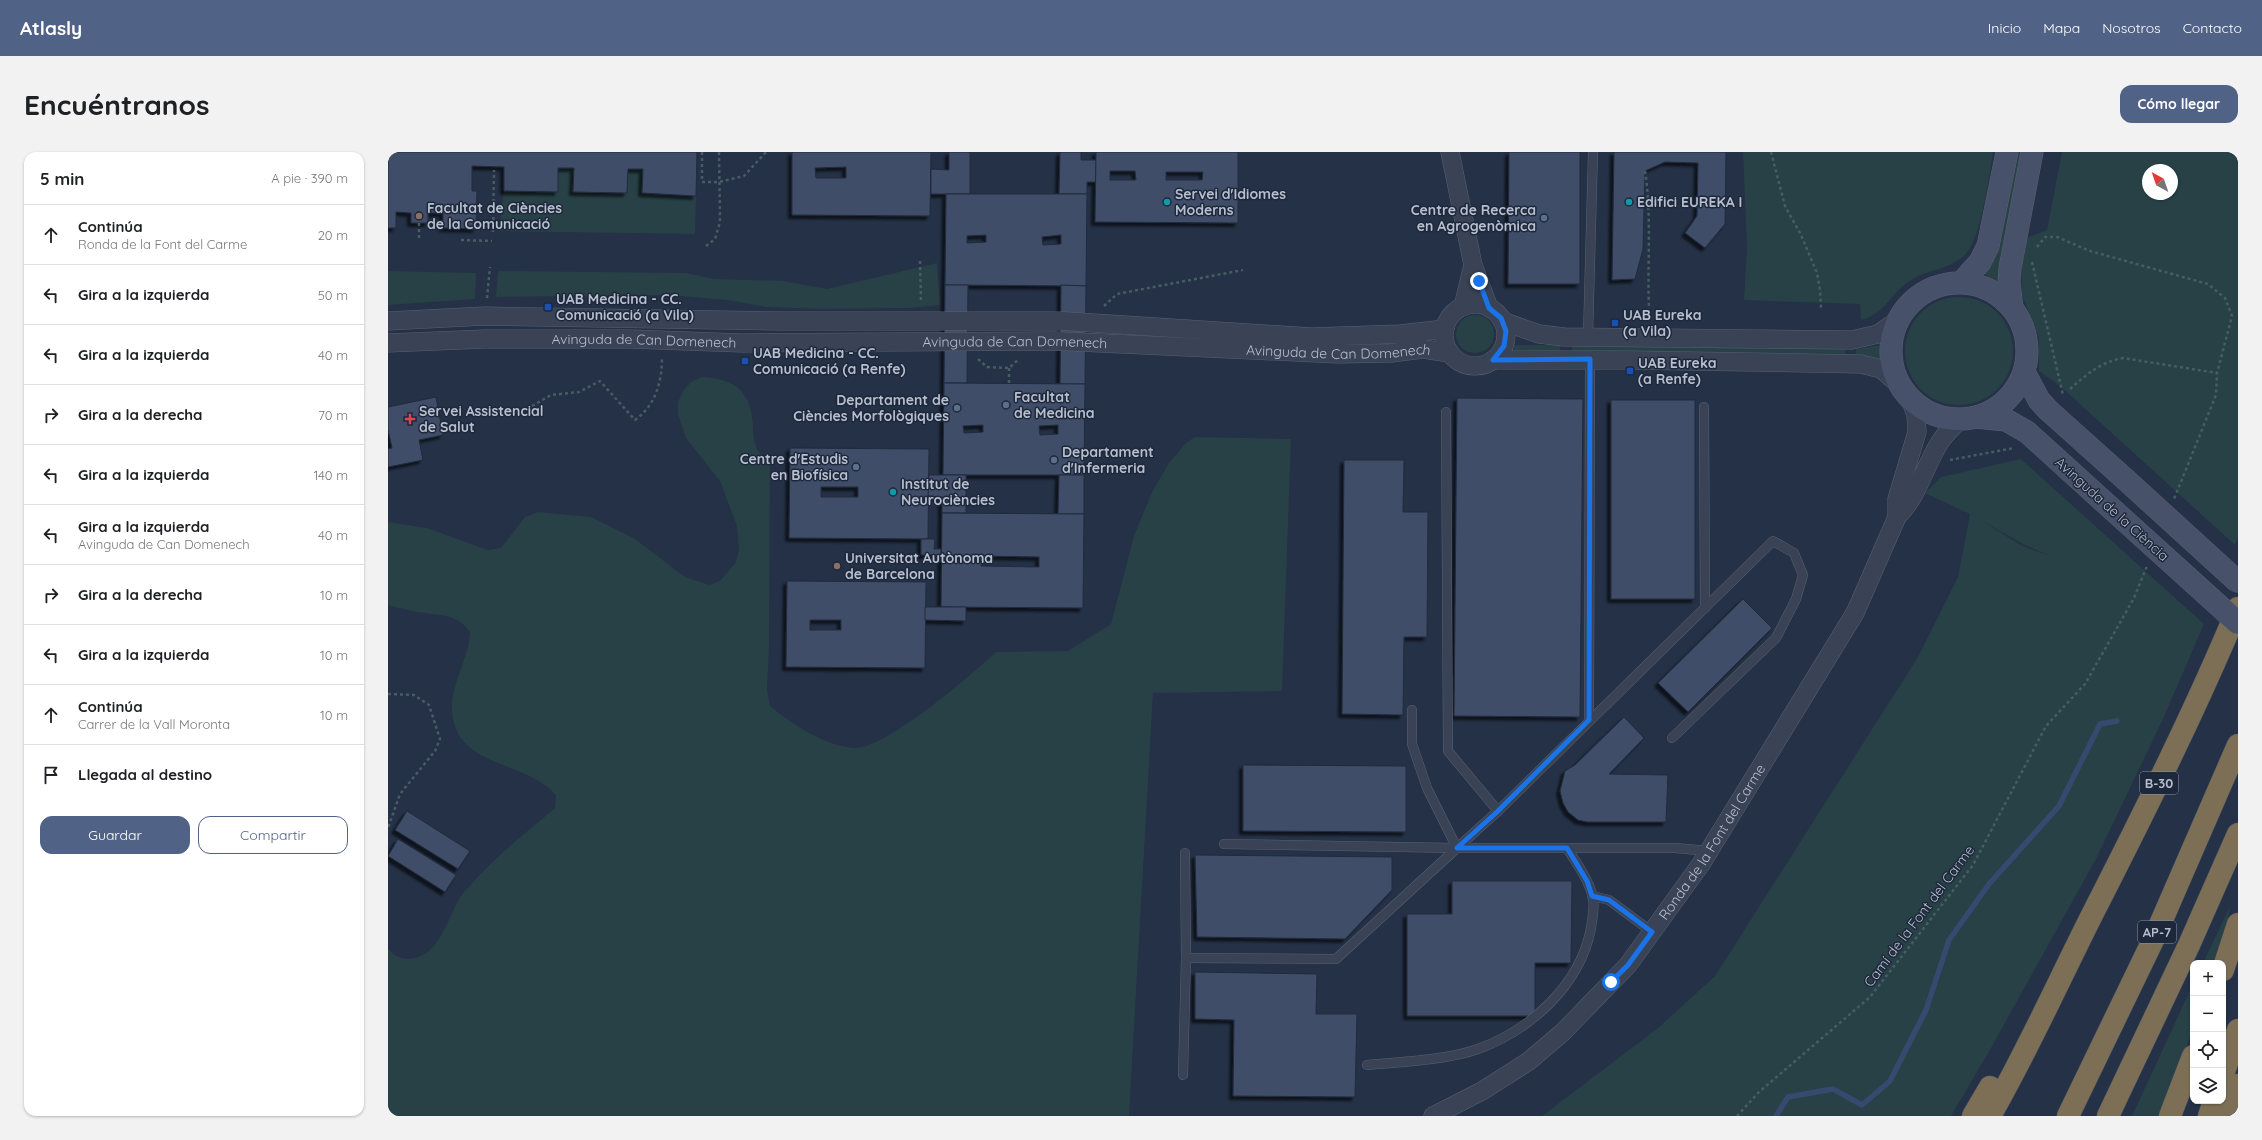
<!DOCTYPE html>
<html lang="es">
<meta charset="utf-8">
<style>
body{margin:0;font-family:Quicksand,sans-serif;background:#f2f2f2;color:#202124}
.controls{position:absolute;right:12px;bottom:12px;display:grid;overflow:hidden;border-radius:8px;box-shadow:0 1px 3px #0004}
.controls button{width:36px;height:36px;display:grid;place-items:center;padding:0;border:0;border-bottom:1px solid #e0e0e0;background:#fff;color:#202124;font:20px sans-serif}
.compass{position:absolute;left:1754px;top:12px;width:36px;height:36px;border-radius:50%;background:#fff;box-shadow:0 1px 3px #0004;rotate:320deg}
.stop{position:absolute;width:12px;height:12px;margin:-9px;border:3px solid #1a73e8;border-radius:50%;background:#fff}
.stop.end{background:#1a73e8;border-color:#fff;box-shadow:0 1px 4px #0008}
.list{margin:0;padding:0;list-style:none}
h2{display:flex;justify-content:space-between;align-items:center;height:52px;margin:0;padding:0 16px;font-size:17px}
h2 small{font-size:13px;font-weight:400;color:#757577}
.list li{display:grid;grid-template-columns:26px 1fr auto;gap:12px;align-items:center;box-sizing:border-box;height:60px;padding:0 16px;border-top:1px solid #e0e0e0}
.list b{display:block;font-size:15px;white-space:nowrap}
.list p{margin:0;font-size:13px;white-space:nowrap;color:#757577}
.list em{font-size:13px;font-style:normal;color:#757577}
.actions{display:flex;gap:8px;padding:12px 16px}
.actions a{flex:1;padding:9px 0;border:1px solid #516287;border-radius:12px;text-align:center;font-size:14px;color:#516287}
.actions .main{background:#516287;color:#fff}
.icon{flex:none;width:22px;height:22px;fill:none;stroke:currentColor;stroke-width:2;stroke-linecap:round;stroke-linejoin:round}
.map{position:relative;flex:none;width:1850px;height:964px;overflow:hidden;border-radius:12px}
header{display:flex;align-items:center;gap:24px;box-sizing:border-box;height:56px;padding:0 20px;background:#516287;color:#fff}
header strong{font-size:19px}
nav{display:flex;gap:22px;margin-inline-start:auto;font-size:14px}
.intro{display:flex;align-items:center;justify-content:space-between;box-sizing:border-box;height:96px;padding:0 24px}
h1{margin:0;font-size:28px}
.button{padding:10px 18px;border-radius:12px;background:#516287;color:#fff;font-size:14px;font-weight:700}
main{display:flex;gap:24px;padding:0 24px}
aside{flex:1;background:#fff;border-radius:12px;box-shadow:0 1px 3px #0004}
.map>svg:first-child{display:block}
.green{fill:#274147;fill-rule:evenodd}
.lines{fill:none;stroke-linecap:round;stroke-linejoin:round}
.stream{stroke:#364a6f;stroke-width:5.5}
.building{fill:#414d67;stroke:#202a3d;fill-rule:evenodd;filter:url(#shadow)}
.lane-casing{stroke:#586173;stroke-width:10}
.street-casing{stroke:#586173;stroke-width:19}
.secondary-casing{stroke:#586173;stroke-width:23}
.highway-casing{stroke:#444e60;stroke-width:23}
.path{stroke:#455e63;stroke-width:2.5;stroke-dasharray:3 3;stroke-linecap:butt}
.lane{stroke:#394355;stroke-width:9}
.street{stroke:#394355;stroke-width:18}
.secondary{stroke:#475169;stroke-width:22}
.highway{stroke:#7c6f55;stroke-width:22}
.secondary-bridge-casing{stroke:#586173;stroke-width:23;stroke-linecap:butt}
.secondary-bridge{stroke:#475169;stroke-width:22}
.route{stroke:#1a73e8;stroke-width:5}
.culture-dot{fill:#0f9aa8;stroke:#1e283b;stroke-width:1.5}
.education-dot{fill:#8d6e63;stroke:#1e283b;stroke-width:1.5}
.service-dot{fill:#5c6f8a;stroke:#1e283b;stroke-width:1.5}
.transit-dot{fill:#1a4fb4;stroke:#1e283b;stroke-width:1.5}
.health-dot{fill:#e0444e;stroke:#1e283b;stroke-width:1.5}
.labels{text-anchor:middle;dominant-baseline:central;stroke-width:3;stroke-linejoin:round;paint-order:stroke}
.shield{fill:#1e283b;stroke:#8992a3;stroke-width:1}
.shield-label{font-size:13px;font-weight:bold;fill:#b7bfcf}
.poi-label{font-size:14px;font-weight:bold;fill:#b7bfcf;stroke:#1e283b;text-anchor:start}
.street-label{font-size:14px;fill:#b7bfcf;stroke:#1e283b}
</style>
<header>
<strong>Atlasly</strong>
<nav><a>Inicio</a><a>Mapa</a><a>Nosotros</a><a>Contacto</a></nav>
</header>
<div class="intro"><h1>Encuéntranos</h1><a class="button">Cómo llegar</a></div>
<main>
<aside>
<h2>5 min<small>A pie · 390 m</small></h2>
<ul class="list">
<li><svg class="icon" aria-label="ahead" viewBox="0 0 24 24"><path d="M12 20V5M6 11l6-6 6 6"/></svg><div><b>Continúa</b><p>Ronda de la Font del Carme</p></div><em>20 m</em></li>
<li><svg class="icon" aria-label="left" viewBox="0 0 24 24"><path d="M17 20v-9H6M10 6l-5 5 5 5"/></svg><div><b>Gira a la izquierda</b></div><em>50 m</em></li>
<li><svg class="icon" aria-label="left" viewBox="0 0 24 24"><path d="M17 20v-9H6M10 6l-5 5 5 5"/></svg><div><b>Gira a la izquierda</b></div><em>40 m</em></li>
<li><svg class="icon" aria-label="right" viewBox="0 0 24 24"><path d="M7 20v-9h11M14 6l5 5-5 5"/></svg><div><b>Gira a la derecha</b></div><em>70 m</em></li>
<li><svg class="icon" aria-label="left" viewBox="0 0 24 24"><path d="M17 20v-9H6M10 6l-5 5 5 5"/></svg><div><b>Gira a la izquierda</b></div><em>140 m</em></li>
<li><svg class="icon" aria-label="left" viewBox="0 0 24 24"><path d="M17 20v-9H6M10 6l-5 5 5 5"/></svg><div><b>Gira a la izquierda</b><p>Avinguda de Can Domenech</p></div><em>40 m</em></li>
<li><svg class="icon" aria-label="right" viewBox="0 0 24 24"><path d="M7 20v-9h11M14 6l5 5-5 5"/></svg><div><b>Gira a la derecha</b></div><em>10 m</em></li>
<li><svg class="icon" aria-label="left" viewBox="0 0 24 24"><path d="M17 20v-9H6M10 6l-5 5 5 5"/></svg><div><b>Gira a la izquierda</b></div><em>10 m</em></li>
<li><svg class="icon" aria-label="ahead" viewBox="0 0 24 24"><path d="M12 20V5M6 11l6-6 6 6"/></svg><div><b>Continúa</b><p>Carrer de la Vall Moronta</p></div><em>10 m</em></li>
<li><svg class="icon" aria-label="arrive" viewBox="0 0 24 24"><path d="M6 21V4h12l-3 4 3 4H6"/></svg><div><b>Llegada al destino</b></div></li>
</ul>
<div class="actions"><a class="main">Guardar</a><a>Compartir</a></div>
</aside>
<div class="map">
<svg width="1850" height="964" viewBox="0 0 1850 964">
<defs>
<filter id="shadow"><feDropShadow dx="-3.5" dy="3.5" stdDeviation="1" flood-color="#0009"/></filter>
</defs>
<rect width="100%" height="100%" fill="#243146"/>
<g class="green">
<path d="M 1355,0 L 1605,0 C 1601,24 1593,90 1575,105 C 1559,118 1536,118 1520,130 C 1503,142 1495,163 1473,168 L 1472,152 L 1356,148 L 1359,96 Z"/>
<path d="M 1628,0 L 1633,0 L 1614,99 L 1610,130 L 1594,121 Z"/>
<path d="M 1674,0 L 1850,0 L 1850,385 L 1847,393 L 1672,234 L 1651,219 L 1651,186 L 1634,143 L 1633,88 L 1659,78 ZM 1760,18 L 1784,18 L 1784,42 L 1760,42 Z"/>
<path d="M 170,16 L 186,16 L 185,40 L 239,41 L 240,17 L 255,17 L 254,41 L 308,44 L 307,82 L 111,79 L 116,39 L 169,40 Z"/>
<path d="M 549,111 L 552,153 L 522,156 L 433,157 L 378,155 L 339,148 L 281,143 L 108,145 L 110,119 L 298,121 L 326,127 L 396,129 L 439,137 Z"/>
<path d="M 0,119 L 88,121 L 87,147 L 0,153 Z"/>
<circle cx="1571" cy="199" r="54"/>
<circle cx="1087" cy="182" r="19"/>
<path d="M 1126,193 L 1172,193 L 1172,199 L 1126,198 Z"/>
<path d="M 1184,193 L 1457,195 L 1457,202 L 1184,199 Z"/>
<path d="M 1492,193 L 1492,208 L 1468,202 L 1468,197 Z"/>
<path d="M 314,225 C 347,227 363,239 365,273 C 365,281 366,293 371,300 C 374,303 379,305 382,306 L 381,495 L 379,538 L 382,554 C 406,573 435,593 466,596 C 497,598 584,522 608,500 L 680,499 L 723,472 L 746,384 L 764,340 L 781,311 L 796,293 L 806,285 L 903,287 L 894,539 L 765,541 L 741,964 L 0,964 L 0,797 C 10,809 25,810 38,801 C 58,787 62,757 77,739 C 104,707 135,683 167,656 L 168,643 C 136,606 61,617 64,551 C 66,526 81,505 82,480 C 69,463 58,464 37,461 C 25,460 12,456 0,453 L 0,370 L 39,376 L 100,398 L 113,396 L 137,365 L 150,360 L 203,365 L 247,387 L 297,425 L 321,433 L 332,429 L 348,410 L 351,397 L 349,374 L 332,329 L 298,286 L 290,262 L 290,250 L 295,239 L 303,230 Z"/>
<path d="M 1633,307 L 1816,472 L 1775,567 L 1708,707 L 1603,896 L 1563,964 L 1154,964 L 1270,876 L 1327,824 L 1530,505 L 1570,425 L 1582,362 L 1537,341 L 1553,325 ZM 1596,370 L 1637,393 L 1662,404 L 1634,394 Z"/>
<path d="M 1842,754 L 1837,786 L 1828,811 L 1815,811 Z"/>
<path d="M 1805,832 L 1805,877 L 1773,964 L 1744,964 Z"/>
</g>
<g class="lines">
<path class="stream" d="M 1388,964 L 1400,945 L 1445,937 L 1474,953 L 1502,929 L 1538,858 L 1561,788 L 1601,732 L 1671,654 L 1712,572 L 1729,569"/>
</g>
<g class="building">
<path d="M 0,0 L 309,0 L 308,44 L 254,41 L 255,17 L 240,17 L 239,41 L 185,40 L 186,16 L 170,16 L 170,40 L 116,39 L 116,15 L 84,14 L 84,39 L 89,39 L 88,77 L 55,76 L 55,61 L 40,61 L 40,71 L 23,71 L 23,61 L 8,60 L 8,76 L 0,76 Z"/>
<path d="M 404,0 L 543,0 L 542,64 L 404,63 ZM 458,15 L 458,26 L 428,26 L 427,16 Z"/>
<path d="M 561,0 L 582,0 L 582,42 L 543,42 L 543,17 L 561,18 Z"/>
<path d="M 672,0 L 693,0 L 693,8 L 708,8 L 708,30 L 699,30 L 699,42 L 671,42 Z"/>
<path d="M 708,0 L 850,0 L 850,71 L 707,70 ZM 722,19 L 747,19 L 748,28 L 722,28 ZM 778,20 L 815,20 L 814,28 L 778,28 Z"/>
<path d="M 1121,0 L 1192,0 L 1192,132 L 1120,132 Z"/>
<path d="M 1226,0 L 1338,0 L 1337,72 L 1317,96 L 1297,81 L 1309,64 L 1310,11 L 1277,10 L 1257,19 L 1255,97 L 1247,127 L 1224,128 Z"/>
<path d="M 558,42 L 699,42 L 698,134 L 557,133 ZM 598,83 L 598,90 L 579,91 L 579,84 ZM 673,83 L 673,92 L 655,93 L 654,85 Z"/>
<path d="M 557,133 L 580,133 L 579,231 L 556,231 Z"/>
<path d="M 673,133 L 698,134 L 697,232 L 672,232 Z"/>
<path d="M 556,231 L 697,232 L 696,323 L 555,323 ZM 595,273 L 595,280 L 576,281 L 575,274 ZM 670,273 L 670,282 L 652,283 L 651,274 Z"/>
<path d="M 48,245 L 55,283 L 31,288 L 35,308 L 0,315 L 0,297 L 4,296 L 0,278 L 0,255 Z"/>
<path d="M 1069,246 L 1195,247 L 1192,565 L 1066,564 Z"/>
<rect x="1223" y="248" width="84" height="199"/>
<path d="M 402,296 L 541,297 L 540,387 L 401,386 ZM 433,335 L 470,335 L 470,345 L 433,345 Z"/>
<path d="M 956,308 L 1016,308 L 1015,360 L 1040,360 L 1039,485 L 1016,485 L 1015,563 L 954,562 Z"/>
<path d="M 541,323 L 578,323 L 578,361 L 554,361 L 554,345 L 540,344 Z"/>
<path d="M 671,323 L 696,323 L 696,362 L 670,362 Z"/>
<path d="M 554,361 L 696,362 L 695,456 L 553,455 ZM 594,404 L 651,405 L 651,415 L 593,414 Z"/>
<path d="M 533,387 L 547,387 L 546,397 L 553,397 L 553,403 L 533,403 Z"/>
<path d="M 399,429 L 538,430 L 537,516 L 398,515 ZM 422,468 L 453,468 L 453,478 L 422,478 Z"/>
<path d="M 1355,447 L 1384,476 L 1300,560 L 1270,531 Z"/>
<path d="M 537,455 L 578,455 L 578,469 L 537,468 Z"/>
<path d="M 1236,565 L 1256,586 L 1221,622 L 1280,623 L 1278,670 L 1199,670 L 1190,668 L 1180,660 L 1175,651 L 1172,639 L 1177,619 L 1187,613 Z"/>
<path d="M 855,613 L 1018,614 L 1018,680 L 855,679 Z"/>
<path d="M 19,659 L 82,699 L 70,717 L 7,678 Z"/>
<path d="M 10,687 L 68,723 L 57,740 L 0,704 Z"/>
<path d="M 807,703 L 1004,705 L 1004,738 L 957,787 L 809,785 Z"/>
<path d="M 1064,729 L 1184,729 L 1183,811 L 1147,811 L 1147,864 L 1019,864 L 1019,762 L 1064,762 Z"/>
<path d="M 807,820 L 929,822 L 928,862 L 969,862 L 967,945 L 845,944 L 846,868 L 807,867 Z"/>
</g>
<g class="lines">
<defs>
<g id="lane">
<path d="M 1200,184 L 1205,0"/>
<path d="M 1316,255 L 1317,456"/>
<path d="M 1058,260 L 1060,599 L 1110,659"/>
<path d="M 1024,558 L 1024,592 L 1039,636 L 1069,696"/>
<path d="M 1201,568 L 1202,207"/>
<path d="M 836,692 L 1069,696 L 1110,659 L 1385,389 L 1406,401 L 1415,423 L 1408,447 L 1388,486 L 1284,586"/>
<path d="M 1204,744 L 1221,748 L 1264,780"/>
<path d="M 798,806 L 948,807 L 1069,696 L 1287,696 L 1321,699"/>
<path d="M 979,913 C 1012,910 1059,908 1090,897 C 1142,878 1192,834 1203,776 C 1204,767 1207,757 1205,746 C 1201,728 1189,712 1179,696"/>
<path d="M 795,923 L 798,806 L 797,701"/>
</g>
<g id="street">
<path d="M 1062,0 L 1085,113 L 1101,156"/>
<circle cx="1087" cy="183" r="31"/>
<path d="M 1075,155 L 1085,113"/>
<path d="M 0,169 L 97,164 L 394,169 L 675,169 L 923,185 L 1012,182 L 1057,177"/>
<path d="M 1114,169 L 1151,182 L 1176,185 L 1464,188 L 1490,182 L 1510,168"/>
<path id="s1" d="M 0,191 L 97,187 L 242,187 L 354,191 L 669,189 L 950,202 L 1003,201 L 1035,197 L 1062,201"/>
<path d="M 1105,208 L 1239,208 L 1473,212 L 1493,217 L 1514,235"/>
<path d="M 1509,365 L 1509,347 L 1529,280 L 1528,263 L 1522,246"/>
<path id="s2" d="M 1045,964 L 1094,939 L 1141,909 L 1175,880 L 1240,813 L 1313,712 L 1467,461 L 1509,365 C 1531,343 1536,315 1552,290 C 1558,281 1565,274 1573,267"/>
</g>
<g id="secondary">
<path d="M 1574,130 L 1592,110 L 1600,94 L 1619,0"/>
<circle cx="1571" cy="199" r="68"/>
<path d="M 1624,155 L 1621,131 L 1622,116 L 1644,0"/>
<path d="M 1636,220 L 1651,248 L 1660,258 L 1737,327"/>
<path d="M 1587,265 L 1618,268 L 1639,280 L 1725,358"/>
</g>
<g id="highway">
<path d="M 1835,818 L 1850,772"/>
<path d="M 1835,923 L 1850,878"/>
<path d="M 1585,964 L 1602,935"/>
<path d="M 1602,964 C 1640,898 1671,828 1706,759 C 1757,659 1807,559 1850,456"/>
<path d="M 1680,964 L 1767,784 L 1850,593"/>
<path d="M 1720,964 L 1801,793 L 1850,682"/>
<path d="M 1782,964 L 1805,904"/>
<path d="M 1821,964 L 1826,949"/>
<path d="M 1840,964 L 1850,933"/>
</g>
</defs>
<use href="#lane" class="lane-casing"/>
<use href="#street" class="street-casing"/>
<use href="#secondary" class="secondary-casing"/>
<use href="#highway" class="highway-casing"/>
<g class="path">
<path d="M 314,0 L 314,30 L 331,30 L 356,24 L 378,0"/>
<path d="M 1383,0 L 1397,54 L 1413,83 L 1429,121 L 1432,138 L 1433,156"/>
<path d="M 1257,19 C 1264,65 1259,111 1261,157"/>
<path d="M 31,71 L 31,87"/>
<path d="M 105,80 L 106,18"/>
<path d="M 73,88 L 104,89"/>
<path d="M 318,94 L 327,87 L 332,70 L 331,0"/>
<path d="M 1649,95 L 1657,85 L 1669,85 L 1702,99 L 1820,132 L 1837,146 L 1844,164 L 1829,221 L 1828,243 L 1786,347"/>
<path d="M 532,109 L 533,150"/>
<path d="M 1644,110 L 1675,243"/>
<path d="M 99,146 L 102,115"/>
<path d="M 716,154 L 729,142 L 855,118"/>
<path d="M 590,207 L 599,215 L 621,216 L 631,207"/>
<path d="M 621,216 L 621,232"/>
<path d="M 1682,237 C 1699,222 1713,210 1735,206 L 1829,221"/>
<path d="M 144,254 L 163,243 L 191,240 L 212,229 L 247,268 C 268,253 274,229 274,205"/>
<path d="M 1562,308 L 1626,296"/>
<path d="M 0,542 L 26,543 L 41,553 L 52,587 L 47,599 L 12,642 L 0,676"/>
<path d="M 1349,964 L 1371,940 L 1482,845 L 1585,713 L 1658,574 L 1697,532 L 1746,446 L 1759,414"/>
</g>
<use href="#lane" class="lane"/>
<use href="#street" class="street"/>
<use href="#secondary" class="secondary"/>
<use href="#highway" class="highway"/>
<defs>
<g id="secondary-bridge">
<path d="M 1737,327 L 1850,430"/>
<path d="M 1725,358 L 1850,471"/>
</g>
</defs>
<use href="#secondary-bridge" class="secondary-bridge-casing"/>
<use href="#secondary-bridge" class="secondary-bridge"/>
</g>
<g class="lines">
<path class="route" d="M 1091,129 L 1101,156 L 1113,166 L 1118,179 L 1116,194 L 1105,208 L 1202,207 L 1201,568 L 1110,659 L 1069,696 L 1179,696 L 1199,729 L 1204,744 L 1221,748 L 1264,780 L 1240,813 L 1223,830"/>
</g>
<g class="culture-dot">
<circle cx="779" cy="50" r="4"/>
<circle cx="1241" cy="50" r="4"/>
<circle cx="505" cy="340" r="4"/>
</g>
<g class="education-dot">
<circle cx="31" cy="64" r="4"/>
<circle cx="449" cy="414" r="4"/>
</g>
<g class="service-dot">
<circle cx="1156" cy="66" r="4"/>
<circle cx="618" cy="253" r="4"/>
<circle cx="569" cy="256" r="4"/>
<circle cx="666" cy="308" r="4"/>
<circle cx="468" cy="315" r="4"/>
</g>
<g class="transit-dot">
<rect x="156" y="151" width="8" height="8" rx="2"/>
<rect x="1223" y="167" width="8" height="8" rx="2"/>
<rect x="353" y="205" width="8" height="8" rx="2"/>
<rect x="1238" y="215" width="8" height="8" rx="2"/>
</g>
<path class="health-dot" d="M20 261h4v4h4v4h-4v4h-4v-4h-4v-4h4z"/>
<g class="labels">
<g class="shield">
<rect x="1752" y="620" width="38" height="22" rx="3"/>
<rect x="1750" y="769" width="38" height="22" rx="3"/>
</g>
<g class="shield-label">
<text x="1771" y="631">B-30</text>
<text x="1769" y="780">AP-7</text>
</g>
<g class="poi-label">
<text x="787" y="42">Servei d'Idiomes<tspan x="787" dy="16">Moderns</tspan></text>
<text x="1249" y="50">Edifici EUREKA I</text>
<text x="39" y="56">Facultat de Ciències<tspan x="39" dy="16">de la Comunicació</tspan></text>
<text x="1148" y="58" text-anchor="end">Centre de Recerca<tspan x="1148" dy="16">en Agrogenòmica</tspan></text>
<text x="168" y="147">UAB Medicina - CC.<tspan x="168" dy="16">Comunicació (a Vila)</tspan></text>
<text x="1235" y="163">UAB Eureka<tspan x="1235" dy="16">(a Vila)</tspan></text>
<text x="365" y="201">UAB Medicina - CC.<tspan x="365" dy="16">Comunicació (a Renfe)</tspan></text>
<text x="1250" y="211">UAB Eureka<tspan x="1250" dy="16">(a Renfe)</tspan></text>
<text x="626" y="245">Facultat<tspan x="626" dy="16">de Medicina</tspan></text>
<text x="561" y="248" text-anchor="end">Departament de<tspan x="561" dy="16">Ciències Morfològiques</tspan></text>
<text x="31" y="259">Servei Assistencial<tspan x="31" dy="16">de Salut</tspan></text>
<text x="674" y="300">Departament<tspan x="674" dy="16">d'Infermeria</tspan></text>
<text x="460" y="307" text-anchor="end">Centre d'Estudis<tspan x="460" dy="16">en Biofísica</tspan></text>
<text x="513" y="332">Institut de<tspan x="513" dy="16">Neurociències</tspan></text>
<text x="457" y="406">Universitat Autònoma<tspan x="457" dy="16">de Barcelona</tspan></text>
</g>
<g class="street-label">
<text stroke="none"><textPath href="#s1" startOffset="256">Avinguda de Can Domenech</textPath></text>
<text stroke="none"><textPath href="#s1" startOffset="627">Avinguda de Can Domenech</textPath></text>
<text stroke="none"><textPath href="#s1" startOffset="951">Avinguda de Can Domenech</textPath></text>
<text transform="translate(1724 357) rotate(42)">Avinguda de la Ciència</text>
<text stroke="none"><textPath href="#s2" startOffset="398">Ronda de la Font del Carme</textPath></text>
<text transform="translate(1531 764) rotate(-53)">Camí de la Font del Carme</text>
</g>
</g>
</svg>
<div class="controls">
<button>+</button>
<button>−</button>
<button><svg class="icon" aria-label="locate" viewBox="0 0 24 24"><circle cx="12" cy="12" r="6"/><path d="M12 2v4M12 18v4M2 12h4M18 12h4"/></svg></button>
<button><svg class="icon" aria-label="layers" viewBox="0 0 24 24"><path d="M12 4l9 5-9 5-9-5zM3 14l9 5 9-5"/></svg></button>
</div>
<svg class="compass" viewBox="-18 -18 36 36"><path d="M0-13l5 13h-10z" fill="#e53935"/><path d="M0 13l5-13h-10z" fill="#757577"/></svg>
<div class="stop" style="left:1223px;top:830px"></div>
<div class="stop end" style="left:1091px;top:129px"></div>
</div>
</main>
